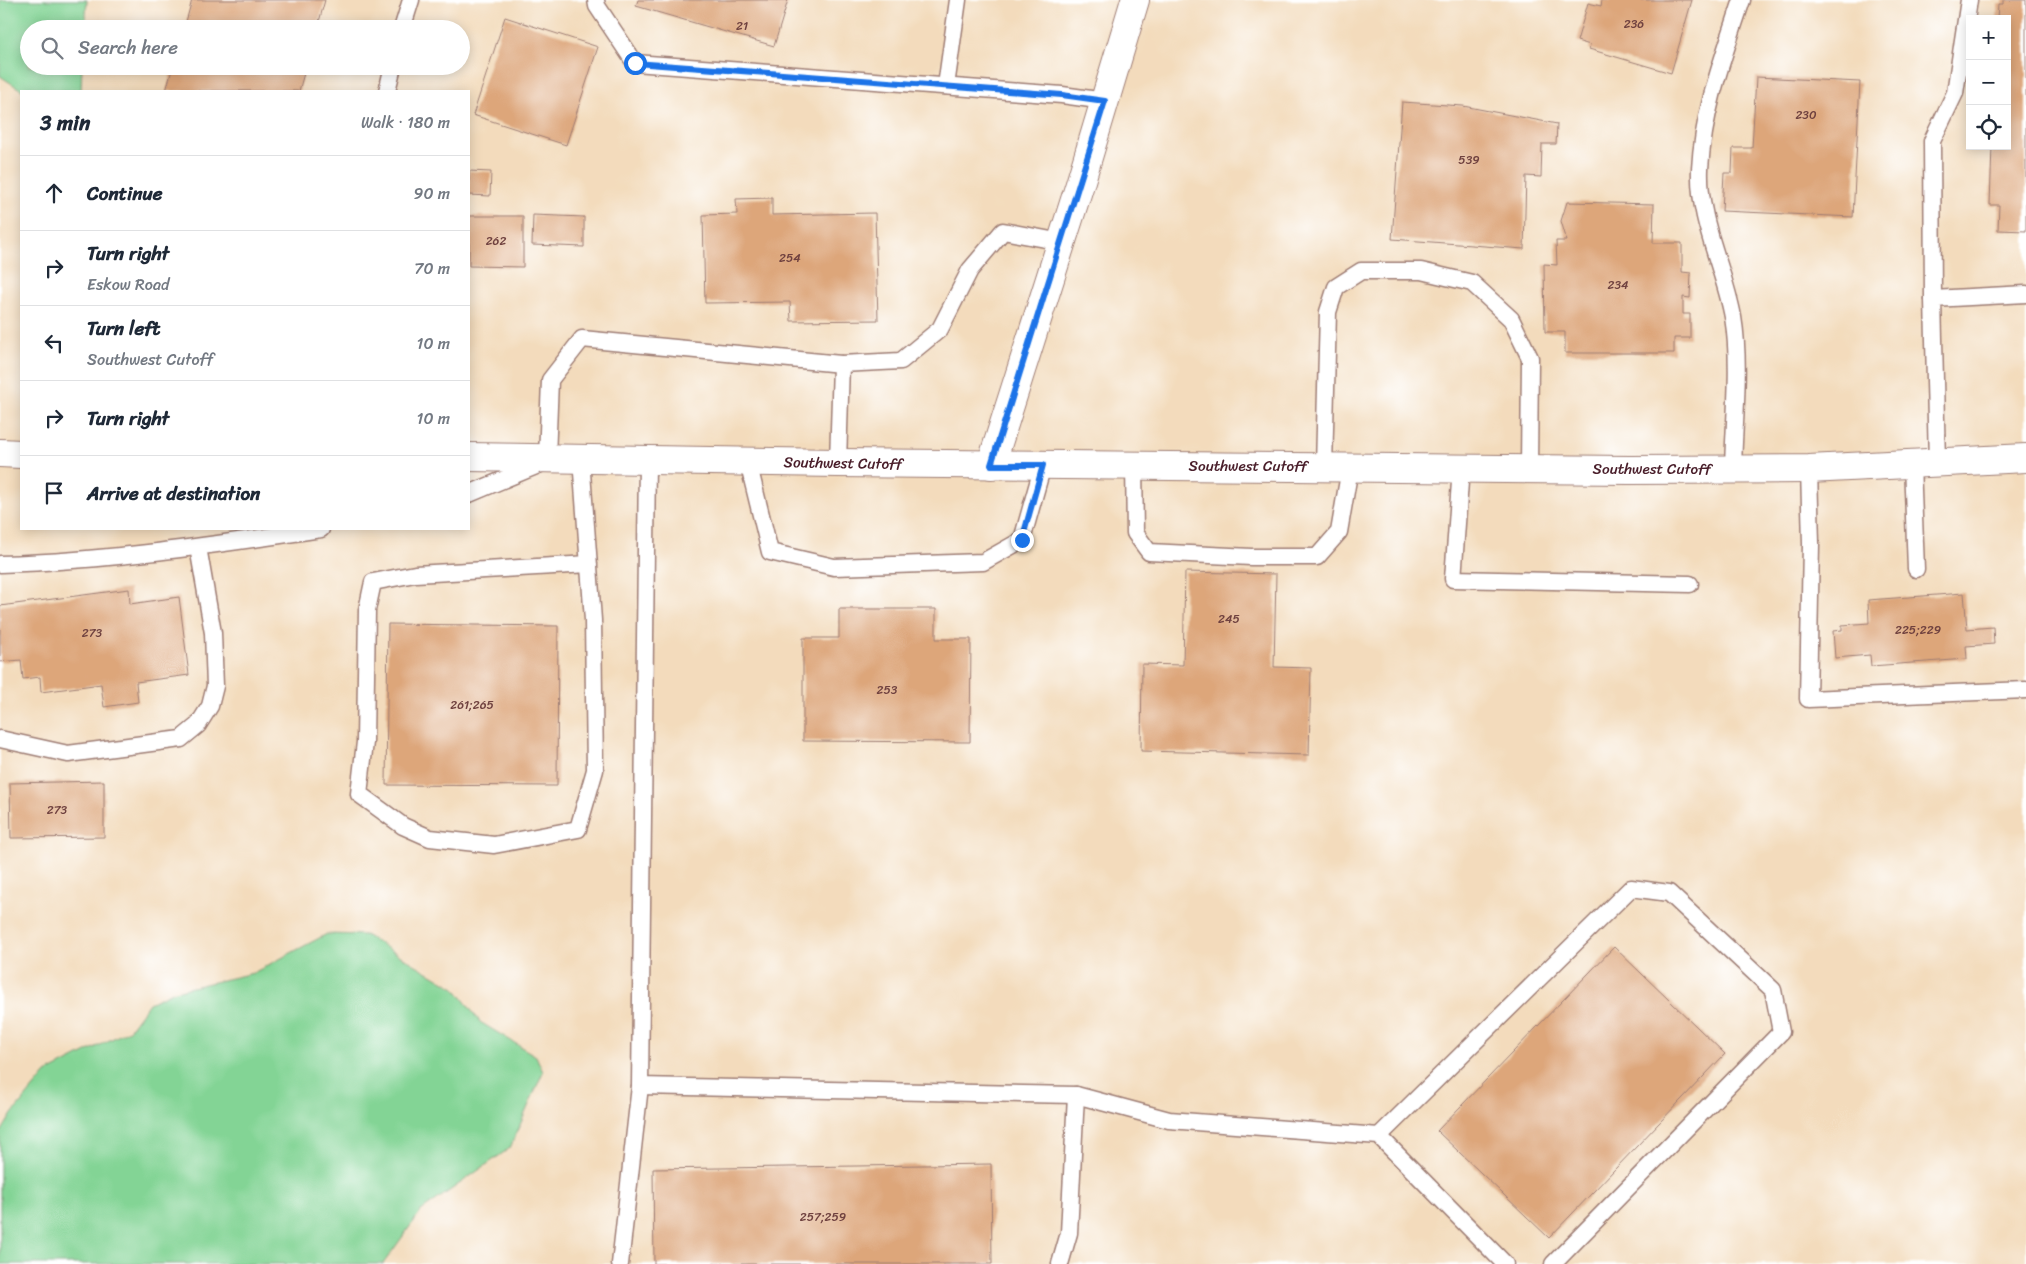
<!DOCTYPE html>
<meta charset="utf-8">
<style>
body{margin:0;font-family:Sriracha,sans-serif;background:#f2f2f3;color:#1f2937}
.controls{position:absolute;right:15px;top:15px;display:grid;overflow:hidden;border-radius:0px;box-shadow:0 2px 12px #0003}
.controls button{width:45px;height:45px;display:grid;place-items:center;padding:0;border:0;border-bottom:1px solid #e0e1e3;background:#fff;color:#1f2937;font:25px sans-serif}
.stop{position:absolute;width:15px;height:15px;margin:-11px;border:4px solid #1a73e8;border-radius:50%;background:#fff}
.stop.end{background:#1a73e8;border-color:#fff;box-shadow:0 1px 5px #0008}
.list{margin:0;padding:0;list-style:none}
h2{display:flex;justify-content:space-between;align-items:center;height:65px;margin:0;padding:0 20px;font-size:21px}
h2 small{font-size:16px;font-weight:400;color:#747a83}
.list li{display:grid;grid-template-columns:32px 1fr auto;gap:15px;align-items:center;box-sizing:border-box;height:75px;padding:0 20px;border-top:1px solid #e0e1e3}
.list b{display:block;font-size:19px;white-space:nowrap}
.list p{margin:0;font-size:16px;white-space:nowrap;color:#747a83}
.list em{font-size:16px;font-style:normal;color:#747a83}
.icon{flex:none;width:28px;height:28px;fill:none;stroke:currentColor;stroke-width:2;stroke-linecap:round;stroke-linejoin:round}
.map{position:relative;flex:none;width:2026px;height:1264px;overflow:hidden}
.search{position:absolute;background:#fff;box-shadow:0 2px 12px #0003;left:20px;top:20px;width:450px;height:55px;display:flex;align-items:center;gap:12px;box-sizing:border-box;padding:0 18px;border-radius:28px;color:#747a83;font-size:19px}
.panel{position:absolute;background:#fff;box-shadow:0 2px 12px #0003;left:20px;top:90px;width:450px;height:440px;border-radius:0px}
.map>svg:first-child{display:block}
.green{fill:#83d495;stroke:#667a60}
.building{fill:#dda67a}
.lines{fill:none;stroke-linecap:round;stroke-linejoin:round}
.lane-casing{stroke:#9e7d74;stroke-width:19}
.street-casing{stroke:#9e7d74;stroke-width:30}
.primary-casing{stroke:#9e7d74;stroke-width:30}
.lane{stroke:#fff;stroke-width:16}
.street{stroke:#fff;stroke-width:28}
.primary{stroke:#fff;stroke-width:28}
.route{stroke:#1a73e8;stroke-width:6}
.labels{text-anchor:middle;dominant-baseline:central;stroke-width:4;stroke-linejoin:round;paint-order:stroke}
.number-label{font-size:12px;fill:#6f413f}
.street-label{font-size:15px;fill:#4a1f2b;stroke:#fff}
</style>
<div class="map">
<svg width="2026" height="1264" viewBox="0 0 2026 1264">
<rect width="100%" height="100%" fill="#fff"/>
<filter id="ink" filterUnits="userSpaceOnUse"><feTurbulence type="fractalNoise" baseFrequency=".02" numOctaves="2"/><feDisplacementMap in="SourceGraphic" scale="10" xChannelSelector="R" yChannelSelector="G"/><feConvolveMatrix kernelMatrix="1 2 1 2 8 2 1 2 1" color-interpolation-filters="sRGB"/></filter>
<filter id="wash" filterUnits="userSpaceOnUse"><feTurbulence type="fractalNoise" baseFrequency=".0096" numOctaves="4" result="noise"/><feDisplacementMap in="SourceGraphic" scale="20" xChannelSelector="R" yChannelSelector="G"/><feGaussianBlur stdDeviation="1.12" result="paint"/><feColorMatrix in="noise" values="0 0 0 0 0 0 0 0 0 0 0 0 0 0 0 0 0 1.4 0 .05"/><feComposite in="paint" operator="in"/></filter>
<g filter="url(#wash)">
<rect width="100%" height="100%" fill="#f3dbbc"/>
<g class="green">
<path d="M 0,0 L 87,0 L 85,29 L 29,29 L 29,66 L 82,66 L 81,91 L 23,91 L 0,76 Z"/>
<path d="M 327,934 L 365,935 L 455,988 L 480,1022 L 536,1056 L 543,1072 L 510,1148 L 421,1211 L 383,1264 L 0,1264 L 0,1134 L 12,1114 L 46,1073 L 129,1030 L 149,1003 L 175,991 L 253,973 Z"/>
</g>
<g id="blocks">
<g class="building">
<path d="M 192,0 L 325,0 L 317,29 L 184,29 Z"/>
<path d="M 638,0 L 788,0 L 774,46 L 636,6 Z"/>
<path d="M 1602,0 L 1692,0 L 1671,73 L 1589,49 L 1590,45 L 1577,41 L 1588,3 L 1601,6 Z"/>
<path d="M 2003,0 L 2026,0 L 2026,231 L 1998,230 L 1999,205 L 1990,205 L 1992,146 L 2007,146 L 2007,19 L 1997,19 L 1998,4 L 2003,4 Z"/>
<path d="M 505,17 L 598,47 L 566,145 L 473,115 Z"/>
<path d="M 173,66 L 306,66 L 299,91 L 166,91 Z"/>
<path d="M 1756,77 L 1860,82 L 1853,217 L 1722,211 L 1724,173 L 1732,173 L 1733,148 L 1752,148 Z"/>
<path d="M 1402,102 L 1463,106 L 1557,124 L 1556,144 L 1542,144 L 1541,177 L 1526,176 L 1524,249 L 1392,239 Z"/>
<path d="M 469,171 L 491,172 L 490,196 L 469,195 Z"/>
<path d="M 772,198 L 772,215 L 875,213 L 878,320 L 791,321 L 790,302 L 705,303 L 703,215 L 737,214 L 736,199 Z"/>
<path d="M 1567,202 L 1654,204 L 1653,243 L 1682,243 L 1682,272 L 1691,273 L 1690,298 L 1683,297 L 1683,314 L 1690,314 L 1690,338 L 1674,338 L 1674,353 L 1565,353 L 1565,332 L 1545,332 L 1544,264 L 1557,265 L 1556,241 L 1567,241 L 1561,221 Z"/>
<path d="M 533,215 L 584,217 L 584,247 L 532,245 Z"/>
<path d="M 469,216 L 523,216 L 523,267 L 469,266 Z"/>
<path d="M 1185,572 L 1276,574 L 1274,667 L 1311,668 L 1309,755 L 1141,751 L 1142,664 L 1183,665 Z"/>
<path d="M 129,589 L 130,604 L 179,597 L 189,675 L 136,682 L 138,702 L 104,707 L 101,684 L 41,692 L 40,677 L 23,679 L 21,660 L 0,662 L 0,606 Z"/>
<path d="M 1964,593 L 1967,629 L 1993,627 L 1994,644 L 1966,646 L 1967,659 L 1871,666 L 1870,655 L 1835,658 L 1833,631 L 1842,630 L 1842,625 L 1869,623 L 1868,600 Z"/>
<path d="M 839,609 L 936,609 L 936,639 L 971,639 L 970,742 L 803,741 L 803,638 L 839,638 Z"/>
<path d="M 388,624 L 558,626 L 557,786 L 386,785 Z"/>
<path d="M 104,781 L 104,837 L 11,838 L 10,783 Z"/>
<path d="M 1614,947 L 1725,1054 L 1549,1238 L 1437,1131 Z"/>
<path d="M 991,1164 L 992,1264 L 654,1264 L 653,1169 Z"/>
</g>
</g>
</g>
<g filter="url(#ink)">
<use href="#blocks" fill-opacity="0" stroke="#9e7d74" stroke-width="1"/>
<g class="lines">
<defs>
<g id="lane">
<path d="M 596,0 L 597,6 L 635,63 L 1062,95 L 1105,101"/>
<path d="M 402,29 L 411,0"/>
<path d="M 946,86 L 958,0"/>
<path d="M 387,91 L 393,66"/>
<path d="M 1933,299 L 1932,141 L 1955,93 L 1969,0"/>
<path d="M 547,458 L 550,380 L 582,339 L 841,364 L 901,361 L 940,329 L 970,270 L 1003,231 L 1062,242"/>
<path d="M 581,459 L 593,620 L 595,770 L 578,829 L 494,845 L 430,838 L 403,826 L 359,794 L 365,742 L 367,610 L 373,582 L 415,574 L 589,564"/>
<path d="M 647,460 L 640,1086 L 1076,1095 L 1169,1120 L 1379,1136 L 1505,1264"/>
<path d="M 748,462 L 770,552 L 834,567 L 983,562 L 1022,540 L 1043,465"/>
<path d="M 1937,462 L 1933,299 L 2026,294"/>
<path d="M 838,463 L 841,364"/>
<path d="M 1912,464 L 1916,569"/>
<path d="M 1134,465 L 1135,533 L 1149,552 L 1251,557 L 1317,557 L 1339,532 L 1350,468"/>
<path d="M 1324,467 L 1328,312 L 1336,287 L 1361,271 L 1421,271 L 1472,283 L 1511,319 L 1530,358 L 1529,469"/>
<path d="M 1461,468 L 1453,579 L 1690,584"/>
<path d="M 1733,469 C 1734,420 1741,365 1733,317 C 1724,267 1698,221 1700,169 C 1703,110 1724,55 1742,0"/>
<path d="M 1809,469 L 1811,544 L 1808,699 L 2026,690"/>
<path d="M 469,494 L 543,463"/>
<path d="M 0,564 C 108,561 214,545 321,529"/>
<path d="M 0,739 L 68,754 L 181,739 L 198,725 L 210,706 L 215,686 L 213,633 L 198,547"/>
<path d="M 1379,1136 L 1631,888 L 1669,893 L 1773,990 L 1781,1032 L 1553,1264"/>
<path d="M 620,1264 L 640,1086"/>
<path d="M 1060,1264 L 1069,1233 L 1076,1095"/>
</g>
<path id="street" d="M 991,465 L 1080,184 L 1135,0"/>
<g id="primary">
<path d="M 0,453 L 21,454"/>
<path d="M 469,457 L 838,463 L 1630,470 L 1809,469 L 2026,458"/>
</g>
</defs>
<use href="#lane" class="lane-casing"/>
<use href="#street" class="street-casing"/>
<use href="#primary" class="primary-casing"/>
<use href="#lane" class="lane"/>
<use href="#street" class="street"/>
<use href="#primary" class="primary"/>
</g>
</g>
<g class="lines" filter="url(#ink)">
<path class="route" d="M 635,63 L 1062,95 L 1105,101 L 991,465 L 1043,465 L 1022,540"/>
</g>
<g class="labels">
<g class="number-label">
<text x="1634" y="24">236</text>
<text x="742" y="26">21</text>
<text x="1806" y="115">230</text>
<text x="1469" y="160">539</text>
<text x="496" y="241">262</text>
<text x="790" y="258">254</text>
<text x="1618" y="285">234</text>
<text x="1229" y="619">245</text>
<text x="1918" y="630">225;229</text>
<text x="92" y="633">273</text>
<text x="887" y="690">253</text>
<text x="472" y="705">261;265</text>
<text x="57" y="810">273</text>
<text x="823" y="1217">257;259</text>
</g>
<g class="street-label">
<text transform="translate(843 463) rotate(1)">Southwest Cutoff</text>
<text x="1248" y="466">Southwest Cutoff</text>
<text x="1652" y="469">Southwest Cutoff</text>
</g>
</g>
</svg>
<div class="controls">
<button>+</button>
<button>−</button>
<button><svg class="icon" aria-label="locate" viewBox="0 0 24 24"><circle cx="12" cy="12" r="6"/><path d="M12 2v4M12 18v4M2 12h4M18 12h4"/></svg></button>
</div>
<div class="stop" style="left:635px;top:63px"></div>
<div class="stop end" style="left:1022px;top:540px"></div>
<div class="search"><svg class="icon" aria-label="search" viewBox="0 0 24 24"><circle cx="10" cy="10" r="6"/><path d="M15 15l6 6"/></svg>Search here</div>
<section class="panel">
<h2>3 min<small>Walk · 180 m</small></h2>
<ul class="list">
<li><svg class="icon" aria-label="ahead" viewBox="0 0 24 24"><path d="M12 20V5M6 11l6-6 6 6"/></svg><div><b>Continue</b></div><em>90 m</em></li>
<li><svg class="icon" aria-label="right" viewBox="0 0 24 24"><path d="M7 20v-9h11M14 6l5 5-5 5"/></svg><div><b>Turn right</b><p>Eskow Road</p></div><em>70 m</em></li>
<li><svg class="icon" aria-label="left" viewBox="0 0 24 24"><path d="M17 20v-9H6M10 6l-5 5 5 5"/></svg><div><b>Turn left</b><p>Southwest Cutoff</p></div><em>10 m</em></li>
<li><svg class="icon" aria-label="right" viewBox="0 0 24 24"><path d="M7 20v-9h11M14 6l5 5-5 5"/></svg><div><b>Turn right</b></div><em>10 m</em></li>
<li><svg class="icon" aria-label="arrive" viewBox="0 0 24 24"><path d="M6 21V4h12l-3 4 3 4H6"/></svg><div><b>Arrive at destination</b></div></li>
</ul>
</section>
</div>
